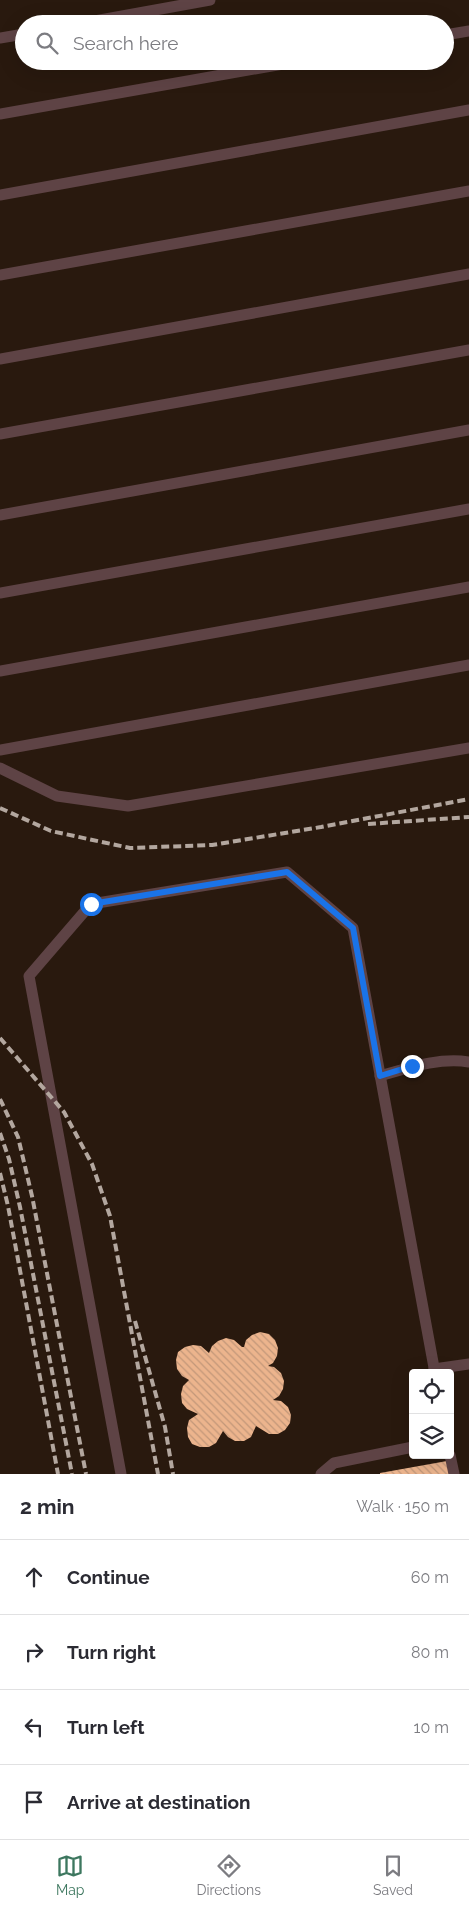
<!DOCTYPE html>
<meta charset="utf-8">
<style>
body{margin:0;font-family:Raleway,sans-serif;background:#f2f2f3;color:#2b2b33}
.controls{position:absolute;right:15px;bottom:15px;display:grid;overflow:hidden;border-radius:5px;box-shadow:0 5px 20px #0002}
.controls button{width:45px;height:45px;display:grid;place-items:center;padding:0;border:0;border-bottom:1px solid #e1e1e2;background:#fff;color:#2b2b33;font:25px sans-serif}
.stop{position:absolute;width:15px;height:15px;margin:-11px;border:4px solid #1a73e8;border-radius:50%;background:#fff}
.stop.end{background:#1a73e8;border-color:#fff;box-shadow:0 1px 5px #0008}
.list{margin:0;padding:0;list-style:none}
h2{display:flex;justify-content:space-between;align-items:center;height:65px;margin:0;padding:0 20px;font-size:21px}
h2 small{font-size:16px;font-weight:400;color:#7c7c81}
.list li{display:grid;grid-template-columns:32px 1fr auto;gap:15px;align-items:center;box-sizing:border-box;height:75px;padding:0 20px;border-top:1px solid #e1e1e2}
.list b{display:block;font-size:19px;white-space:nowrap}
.list em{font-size:16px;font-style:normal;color:#7c7c81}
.icon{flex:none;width:28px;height:28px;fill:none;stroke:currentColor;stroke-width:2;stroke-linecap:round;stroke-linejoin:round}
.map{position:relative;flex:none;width:469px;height:1474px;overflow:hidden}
.search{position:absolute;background:#fff;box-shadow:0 5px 20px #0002;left:15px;right:15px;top:15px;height:55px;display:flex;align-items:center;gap:12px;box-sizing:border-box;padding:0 18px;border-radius:28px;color:#7c7c81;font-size:19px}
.sheet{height:365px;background:#fff}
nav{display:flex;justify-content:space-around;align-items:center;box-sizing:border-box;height:70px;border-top:1px solid #e1e1e2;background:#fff;font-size:14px;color:#7c7c81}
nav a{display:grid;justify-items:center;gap:2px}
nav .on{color:#3d775f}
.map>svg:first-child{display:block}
.building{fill:url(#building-back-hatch)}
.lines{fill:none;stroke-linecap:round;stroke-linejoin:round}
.lane{stroke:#5e4345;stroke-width:11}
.rail{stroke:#b3a79f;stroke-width:4;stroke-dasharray:8 4;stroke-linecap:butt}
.route{stroke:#1a73e8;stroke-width:6}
</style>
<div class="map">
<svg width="469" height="1474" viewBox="0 0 469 1474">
<defs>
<pattern id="building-back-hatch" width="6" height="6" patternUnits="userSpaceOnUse" patternTransform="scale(1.25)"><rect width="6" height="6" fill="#ecb48d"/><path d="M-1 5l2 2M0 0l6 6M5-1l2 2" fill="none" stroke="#c29779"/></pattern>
</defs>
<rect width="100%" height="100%" fill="#29190e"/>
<g class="building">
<path d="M 260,1332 L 269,1334 L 275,1340 L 278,1348 L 277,1356 L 273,1363 L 268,1366 L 274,1367 L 281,1373 L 284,1381 L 283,1389 L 279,1396 L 273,1400 L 281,1401 L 288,1407 L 291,1415 L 290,1423 L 285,1430 L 278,1434 L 269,1434 L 256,1426 L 251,1437 L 244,1441 L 235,1441 L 228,1437 L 223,1431 L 216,1443 L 209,1447 L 200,1447 L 192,1444 L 188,1437 L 187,1428 L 189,1420 L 198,1414 L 187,1409 L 182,1403 L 181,1394 L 183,1386 L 189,1380 L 182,1376 L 177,1369 L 176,1360 L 178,1352 L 185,1347 L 193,1345 L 201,1346 L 209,1353 L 212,1346 L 218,1341 L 226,1338 L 234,1340 L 242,1347 L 244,1347 L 246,1340 L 252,1335 Z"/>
<path d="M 447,1461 L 449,1474 L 380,1474 L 380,1473 Z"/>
</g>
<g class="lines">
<g class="lane">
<path d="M 78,24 L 210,0"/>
<path d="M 445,35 L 469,31"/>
<path d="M 0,38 L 24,34"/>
<path d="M 0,114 L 300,61"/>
<path d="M 0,195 L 469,110"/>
<path d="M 0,275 L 469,191"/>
<path d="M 0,359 L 469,274"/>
<path d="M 0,434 L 469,350"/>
<path d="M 0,515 L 469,430"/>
<path d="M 0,593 L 469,509"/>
<path d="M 0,671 L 469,587"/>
<path d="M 0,750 L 469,665"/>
<path d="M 0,768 L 57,796 L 128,806 L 469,748"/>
<path d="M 380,1076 C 408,1068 440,1057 469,1062"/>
<path d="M 434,1369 L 469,1364"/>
<path d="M 450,1455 L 454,1474"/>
<path d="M 121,1474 L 29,976 L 91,904 L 287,872 L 353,928 L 435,1373"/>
<path d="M 321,1474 L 334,1463 L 413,1447"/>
</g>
<g class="rail">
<path d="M 0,808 L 51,831 L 130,848 L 212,845 L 321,827 L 469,799"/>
<path d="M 368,824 L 469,817"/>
<path d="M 0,1038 L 64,1112 L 92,1164 L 110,1216 L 158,1474"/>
<path d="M 0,1099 L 18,1137 L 32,1196 L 86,1474"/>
<path d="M 0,1133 L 9,1159 L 20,1207 L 72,1474"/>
<path d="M 0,1173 L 8,1206 L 58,1474"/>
<path d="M 135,1321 L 165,1427 L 173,1474"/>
</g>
</g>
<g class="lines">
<path class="route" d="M 91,904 L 287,872 L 353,928 L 380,1076 L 412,1066"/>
</g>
</svg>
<div class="controls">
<button><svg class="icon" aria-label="locate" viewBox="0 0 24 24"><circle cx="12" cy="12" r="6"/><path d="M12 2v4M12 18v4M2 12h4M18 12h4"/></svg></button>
<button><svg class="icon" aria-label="layers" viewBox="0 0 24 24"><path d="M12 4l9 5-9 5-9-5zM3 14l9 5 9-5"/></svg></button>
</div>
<div class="stop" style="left:91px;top:904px"></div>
<div class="stop end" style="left:412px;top:1066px"></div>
<div class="search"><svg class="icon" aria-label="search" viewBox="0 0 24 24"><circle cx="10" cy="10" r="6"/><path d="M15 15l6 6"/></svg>Search here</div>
</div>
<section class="sheet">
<h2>2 min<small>Walk · 150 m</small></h2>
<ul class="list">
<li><svg class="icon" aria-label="ahead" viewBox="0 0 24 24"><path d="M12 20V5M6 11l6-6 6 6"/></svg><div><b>Continue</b></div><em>60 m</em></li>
<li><svg class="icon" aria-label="right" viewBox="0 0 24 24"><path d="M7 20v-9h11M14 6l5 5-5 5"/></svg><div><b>Turn right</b></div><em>80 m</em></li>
<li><svg class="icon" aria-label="left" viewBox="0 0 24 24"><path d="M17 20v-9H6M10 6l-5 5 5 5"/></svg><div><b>Turn left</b></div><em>10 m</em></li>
<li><svg class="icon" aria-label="arrive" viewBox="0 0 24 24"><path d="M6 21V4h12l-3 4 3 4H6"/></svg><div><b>Arrive at destination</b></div></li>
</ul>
</section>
<nav>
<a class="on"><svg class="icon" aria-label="map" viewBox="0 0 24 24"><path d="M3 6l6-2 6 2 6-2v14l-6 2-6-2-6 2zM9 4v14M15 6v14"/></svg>Map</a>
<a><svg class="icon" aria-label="directions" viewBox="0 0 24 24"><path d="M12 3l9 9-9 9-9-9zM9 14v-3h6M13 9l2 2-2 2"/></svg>Directions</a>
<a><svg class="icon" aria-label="saved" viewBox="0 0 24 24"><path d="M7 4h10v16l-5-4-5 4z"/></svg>Saved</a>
</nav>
